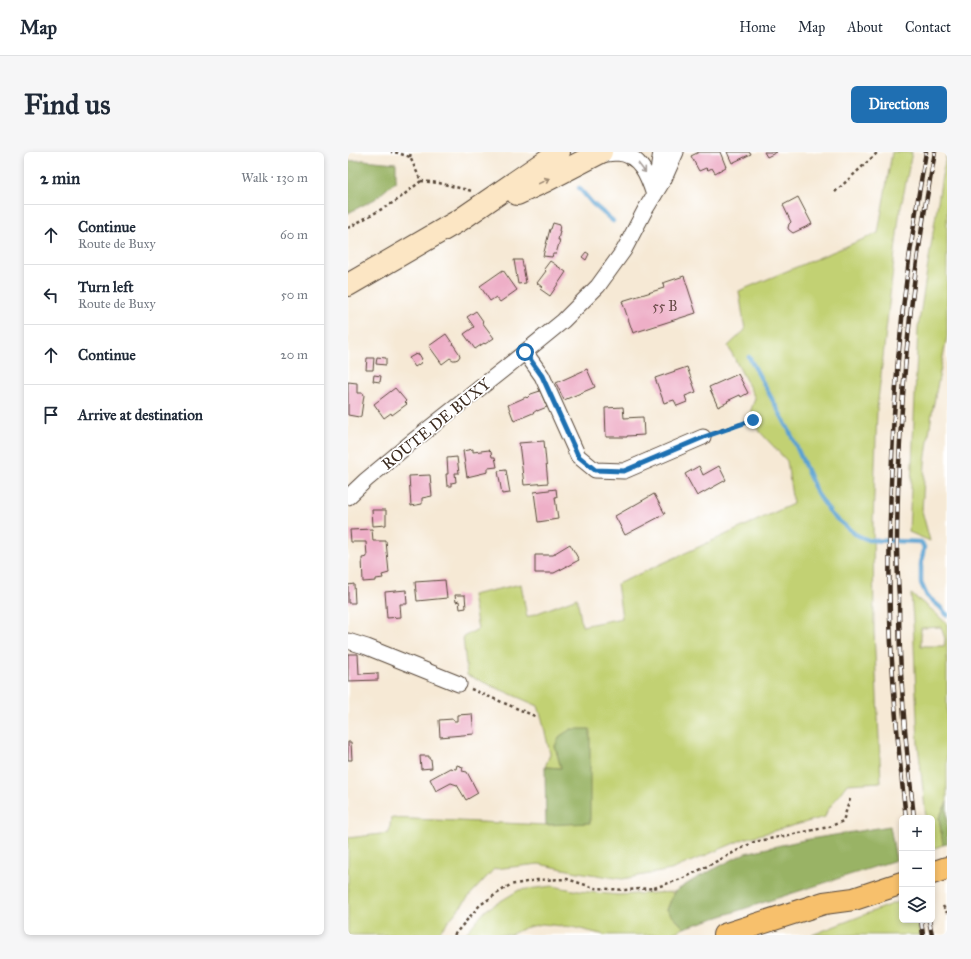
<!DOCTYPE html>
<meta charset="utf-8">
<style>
body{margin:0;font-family:"IM FELL Great Primer",serif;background:#f6f6f7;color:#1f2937}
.controls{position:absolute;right:12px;bottom:12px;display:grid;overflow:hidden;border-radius:6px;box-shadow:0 2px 6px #0003}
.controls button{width:36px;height:36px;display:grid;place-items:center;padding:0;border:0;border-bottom:1px solid #e0e1e3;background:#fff;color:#1f2937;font:20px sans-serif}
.stop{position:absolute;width:12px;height:12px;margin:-9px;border:3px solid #1f6fb2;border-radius:50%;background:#fff}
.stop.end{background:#1f6fb2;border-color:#fff;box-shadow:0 1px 4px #0008}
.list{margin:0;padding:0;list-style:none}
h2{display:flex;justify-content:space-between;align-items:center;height:52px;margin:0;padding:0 16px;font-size:17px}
h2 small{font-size:13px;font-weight:400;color:#747a83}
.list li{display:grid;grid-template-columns:26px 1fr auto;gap:12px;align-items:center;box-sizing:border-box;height:60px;padding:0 16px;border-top:1px solid #e0e1e3}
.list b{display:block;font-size:15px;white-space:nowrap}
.list p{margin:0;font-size:13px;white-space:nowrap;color:#747a83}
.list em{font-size:13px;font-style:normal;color:#747a83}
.icon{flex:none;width:22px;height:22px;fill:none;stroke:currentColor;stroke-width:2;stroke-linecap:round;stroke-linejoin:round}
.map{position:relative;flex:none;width:599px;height:783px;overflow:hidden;border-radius:6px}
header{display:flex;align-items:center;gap:24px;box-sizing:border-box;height:56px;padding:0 20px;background:#fff;border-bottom:1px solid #e0e1e3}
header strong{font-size:19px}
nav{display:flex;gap:22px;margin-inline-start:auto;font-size:14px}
.intro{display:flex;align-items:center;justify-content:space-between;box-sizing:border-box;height:96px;padding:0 24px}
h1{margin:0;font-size:28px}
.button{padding:10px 18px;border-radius:6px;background:#1f6fb2;color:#fff;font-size:14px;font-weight:700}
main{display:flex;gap:24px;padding:0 24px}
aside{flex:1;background:#fff;border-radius:6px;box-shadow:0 2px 6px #0003}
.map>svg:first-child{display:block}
.green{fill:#c2d173;stroke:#7e7e48;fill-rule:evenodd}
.forest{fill:#99b365;stroke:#6a6e42}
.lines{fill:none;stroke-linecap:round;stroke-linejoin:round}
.stream{stroke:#59a1d0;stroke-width:4.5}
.building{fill:#eeafc7}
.minor-casing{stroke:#574739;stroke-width:17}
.secondary-casing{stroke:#574739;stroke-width:24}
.primary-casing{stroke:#574739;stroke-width:24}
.path{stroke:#574739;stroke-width:2.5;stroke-dasharray:3 3;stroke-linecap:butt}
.minor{stroke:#fff;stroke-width:15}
.secondary{stroke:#fce6c4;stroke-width:22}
.primary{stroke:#f7c06c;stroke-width:22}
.rail-casing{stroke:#3b2a1e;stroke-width:4.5}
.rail{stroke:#fff;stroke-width:3;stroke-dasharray:9;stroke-linecap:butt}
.oneway{stroke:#a79f9a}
.oneway2{stroke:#9c8871}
.route{stroke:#1f6fb2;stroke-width:5}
.labels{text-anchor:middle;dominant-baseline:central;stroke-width:3.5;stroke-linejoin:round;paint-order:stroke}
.number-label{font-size:14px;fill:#684b48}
.street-label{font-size:16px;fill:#3b2a1e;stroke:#fff}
</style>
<header>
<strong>Map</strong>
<nav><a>Home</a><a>Map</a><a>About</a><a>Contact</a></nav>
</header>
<div class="intro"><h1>Find us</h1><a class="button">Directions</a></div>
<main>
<aside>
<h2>2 min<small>Walk · 130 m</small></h2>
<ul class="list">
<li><svg class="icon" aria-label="ahead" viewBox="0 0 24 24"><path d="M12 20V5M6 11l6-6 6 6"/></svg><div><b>Continue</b><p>Route de Buxy</p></div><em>60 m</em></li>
<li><svg class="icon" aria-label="left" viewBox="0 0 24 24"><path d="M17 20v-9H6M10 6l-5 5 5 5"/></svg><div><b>Turn left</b><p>Route de Buxy</p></div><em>50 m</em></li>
<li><svg class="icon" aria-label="ahead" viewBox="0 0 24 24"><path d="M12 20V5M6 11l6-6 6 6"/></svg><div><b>Continue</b></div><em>20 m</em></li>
<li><svg class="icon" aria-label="arrive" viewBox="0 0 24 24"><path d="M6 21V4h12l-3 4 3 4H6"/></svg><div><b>Arrive at destination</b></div></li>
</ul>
</aside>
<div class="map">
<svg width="599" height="783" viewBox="0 0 599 783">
<rect width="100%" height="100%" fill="#fff"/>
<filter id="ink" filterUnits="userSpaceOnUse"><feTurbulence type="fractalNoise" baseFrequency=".025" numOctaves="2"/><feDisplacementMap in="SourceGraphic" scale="8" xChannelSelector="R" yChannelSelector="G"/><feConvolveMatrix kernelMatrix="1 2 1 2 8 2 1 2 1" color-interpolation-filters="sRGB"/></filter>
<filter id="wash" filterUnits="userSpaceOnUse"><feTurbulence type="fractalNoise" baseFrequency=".012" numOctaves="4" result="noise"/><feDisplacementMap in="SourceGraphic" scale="16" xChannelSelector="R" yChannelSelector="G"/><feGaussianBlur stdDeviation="0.9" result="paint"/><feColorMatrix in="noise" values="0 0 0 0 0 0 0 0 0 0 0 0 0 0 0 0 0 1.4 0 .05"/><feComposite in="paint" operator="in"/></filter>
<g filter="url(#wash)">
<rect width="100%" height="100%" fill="#f6e9d5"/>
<g class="green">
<path d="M 544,0 L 564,0 L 551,65 L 529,257 L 525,371 L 526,479 L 533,630 L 499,632 L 479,659 L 477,665 L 396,687 L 323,718 L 274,727 L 230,720 L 191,712 L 146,717 L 123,742 L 89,783 L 0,783 L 0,686 L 41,681 L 43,666 L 198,673 L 242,670 L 207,594 L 213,616 L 197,615 L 202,602 L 194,567 L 190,554 L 119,523 L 115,485 L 130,477 L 124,443 L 173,432 L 179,465 L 229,446 L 234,474 L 274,466 L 269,432 L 445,352 L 439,309 L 400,267 L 407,246 L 380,194 L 397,178 L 391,139 L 530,81 Z"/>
<path d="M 599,0 L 599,184 L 584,261 L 577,311 L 574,359 L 582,389 L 561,380 L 570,176 L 594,24 Z"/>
<path d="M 563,442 L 583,457 L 599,472 L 599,650 L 591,666 L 595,693 L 584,697 L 584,666 L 578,666 L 570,592 L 565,468 ZM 593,475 L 597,487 L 596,494 L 573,494 L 573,476 Z"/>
<path d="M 205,734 L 230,739 L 270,743 L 326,740 L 319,758 L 336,776 L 321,783 L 257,783 L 224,775 L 194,772 L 176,776 L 162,783 L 116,783 L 138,758 L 171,738 Z"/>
<path d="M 554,748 L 554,768 L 569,768 L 572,783 L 464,783 Z"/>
</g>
<g class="forest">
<path d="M 15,8 L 48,11 L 48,29 L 27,47 L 0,61 L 0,9 Z"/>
<path d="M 223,577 L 242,577 L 242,671 L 198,673 L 197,615 L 213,616 L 207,594 L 212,584 Z"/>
<path d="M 599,650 L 599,692 L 595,693 L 591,666 Z"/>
<path d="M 542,674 L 548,708 L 336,776 L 319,758 L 326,740 L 347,727 L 397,701 L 456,688 Z"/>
</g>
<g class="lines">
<g class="stream">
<path d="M 231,36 L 245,52 L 265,69"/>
<path d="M 401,205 L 441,278 L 469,341 L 484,363 L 507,382 L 520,388 L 573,390 L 576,395 L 573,412 L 573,431 L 579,444 L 592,455 L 599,463"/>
</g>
</g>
<g id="blocks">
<g class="building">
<path d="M 351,0 L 372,0 L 378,15 L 367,21 L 364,16 L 360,18 L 358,16 L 351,19 L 343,4 Z"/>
<path d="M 379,0 L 402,0 L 403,2 L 384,11 Z"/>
<path d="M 416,0 L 429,0 L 419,5 Z"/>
<path d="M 450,45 L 464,72 L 447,80 L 445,81 L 441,78 L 440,76 L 441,72 L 443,70 L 435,53 Z"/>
<path d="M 205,71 L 212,73 L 211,79 L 212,79 L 210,88 L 212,88 L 208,102 L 205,102 L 204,105 L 195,104 L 202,77 L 203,77 Z"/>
<path d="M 238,100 L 241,102 L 238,108 L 234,105 Z"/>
<path d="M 166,108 L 174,108 L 178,131 L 170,132 Z"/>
<path d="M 202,109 L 218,120 L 202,144 L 192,137 L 194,135 L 189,131 L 198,119 L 196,117 Z"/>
<path d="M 155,118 L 169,138 L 152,150 L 148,145 L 142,149 L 132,134 Z"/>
<path d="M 336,124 L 348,161 L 285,181 L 274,149 L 316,136 L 315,131 Z"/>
<path d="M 128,159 L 135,169 L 134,170 L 146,186 L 137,192 L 136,191 L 127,197 L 116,182 L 126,175 L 119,165 Z"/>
<path d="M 98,182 L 111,201 L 112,204 L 110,207 L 107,208 L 105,208 L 102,206 L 94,212 L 81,194 Z"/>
<path d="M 68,202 L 69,203 L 71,202 L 74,207 L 72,208 L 74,210 L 67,215 L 61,206 Z"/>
<path d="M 29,205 L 38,206 L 38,213 L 28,212 Z"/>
<path d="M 19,206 L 26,206 L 25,218 L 18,218 Z"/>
<path d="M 339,215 L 348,240 L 337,244 L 339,250 L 329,254 L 326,248 L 316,251 L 307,226 Z"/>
<path d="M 239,217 L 247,235 L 216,248 L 208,231 Z"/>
<path d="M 390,222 L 400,241 L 393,245 L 392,243 L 379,249 L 380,250 L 370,255 L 361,235 Z"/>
<path d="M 26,223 L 33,224 L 32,230 L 25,229 Z"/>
<path d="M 0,230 L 9,231 L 9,241 L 15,241 L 16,243 L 13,264 L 11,265 L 0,263 Z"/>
<path d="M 47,236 L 58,249 L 57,250 L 59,252 L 44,263 L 43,261 L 36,266 L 26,252 Z"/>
<path d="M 192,239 L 199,255 L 189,259 L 189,258 L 185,261 L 166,269 L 160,253 L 178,245 L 179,246 L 183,242 Z"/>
<path d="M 275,255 L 276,266 L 295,265 L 296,283 L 279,284 L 279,285 L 258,285 L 257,256 Z"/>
<path d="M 196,289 L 200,331 L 176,333 L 171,291 Z"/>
<path d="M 125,297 L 125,300 L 141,298 L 143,300 L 144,305 L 147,305 L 149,315 L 140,316 L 140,320 L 119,325 L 115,299 Z"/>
<path d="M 109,305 L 111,321 L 107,321 L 108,330 L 103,331 L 103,334 L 99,334 L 98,322 L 100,322 L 99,306 Z"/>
<path d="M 351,314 L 355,323 L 371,314 L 378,328 L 349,344 L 337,322 Z"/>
<path d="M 158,318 L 162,341 L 154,342 L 150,319 Z"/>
<path d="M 82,323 L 84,344 L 74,346 L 74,352 L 63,354 L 61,324 Z"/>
<path d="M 208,337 L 209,345 L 207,345 L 210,367 L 190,370 L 186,340 Z"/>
<path d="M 306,342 L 317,362 L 277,383 L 267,364 Z"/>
<path d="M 24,358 L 38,358 L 38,373 L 25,374 Z"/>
<path d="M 24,377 L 25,389 L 38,389 L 41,421 L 34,423 L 35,426 L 28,427 L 28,429 L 15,430 L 14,406 L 19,405 L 18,390 L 3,390 L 2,378 Z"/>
<path d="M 222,392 L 231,408 L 206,421 L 187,421 L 187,403 L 205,403 L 207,402 L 207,401 Z"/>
<path d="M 97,428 L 99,446 L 69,449 L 67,430 Z"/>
<path d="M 6,432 L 7,451 L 0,451 L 0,433 Z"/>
<path d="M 58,438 L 59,452 L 52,452 L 53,465 L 39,466 L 37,440 Z"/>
<path d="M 107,443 L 117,443 L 118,456 L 112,457 L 111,449 L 108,450 Z"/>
<path d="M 0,502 L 10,502 L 11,522 L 30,521 L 30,528 L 0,529 Z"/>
<path d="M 124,562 L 126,582 L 92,585 L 91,568 L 105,567 L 106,569 L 109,569 L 109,563 Z"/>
<path d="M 0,590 L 3,590 L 4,608 L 0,608 Z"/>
<path d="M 72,604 L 81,604 L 81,607 L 83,607 L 84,616 L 73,617 Z"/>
<path d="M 109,613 L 115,615 L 114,619 L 119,620 L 130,641 L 118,648 L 109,633 L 103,631 L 88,639 L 82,627 L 102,616 L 108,617 Z"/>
</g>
</g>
</g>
<g filter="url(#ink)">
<use href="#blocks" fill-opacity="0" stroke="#574739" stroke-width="1"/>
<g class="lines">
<defs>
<g id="minor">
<path d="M 247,4 C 254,3 262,1 269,1 C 292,2 300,24 306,43"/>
<path d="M 308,32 L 313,0"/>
<path d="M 177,200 L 194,224 L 230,304 L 247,318 L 276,319 L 355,285"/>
<path d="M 0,345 L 18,328 L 60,293 L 156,217 L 215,169 L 250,134 L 276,98 L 297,58 L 316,27 L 328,0"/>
<path d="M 0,489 L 19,495 L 111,532"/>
</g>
<g id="secondary">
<path d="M 169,42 L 197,29 L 253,0"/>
<path d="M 0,133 L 112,68 L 211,0"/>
</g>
<g id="primary">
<path d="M 584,721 L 599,716"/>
<path d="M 376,783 L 476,751 L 506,747 L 554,731"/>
</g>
</defs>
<use href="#minor" class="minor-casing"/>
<use href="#secondary" class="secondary-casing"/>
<use href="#primary" class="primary-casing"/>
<g class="path">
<path d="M 62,5 L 63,0"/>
<path d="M 73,29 L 91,31 L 124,39"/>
<path d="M 487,40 L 530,0"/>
<path d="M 0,76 L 48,49 L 73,29 L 62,5 L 50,1 L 43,0"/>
<path d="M 367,280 L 405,268"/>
<path d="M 123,537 L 189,565"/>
<path d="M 595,754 L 599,761"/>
<path d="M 106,783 L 132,753 L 162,733 L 189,728 L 219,727 L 247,736 L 277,738 L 306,736 L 336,726 L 406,690 L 481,675 L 495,669 L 502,647"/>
</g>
<use href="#minor" class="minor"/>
<use href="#secondary" class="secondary"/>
<use href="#primary" class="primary"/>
<defs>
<g id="rail">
<path d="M 558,666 C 552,614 547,561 544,509 C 540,449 541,390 543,331 C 546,220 558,109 578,0"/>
<path d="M 566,666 C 562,627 557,588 555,549 C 552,514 551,480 551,445 C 550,427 549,409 549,391 C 550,260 562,129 587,0"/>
<path d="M 573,768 L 575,783"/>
<path d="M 581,768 L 584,783"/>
</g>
</defs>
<use href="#rail" class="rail-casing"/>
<use href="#rail" class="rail"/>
</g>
<defs><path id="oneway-shaft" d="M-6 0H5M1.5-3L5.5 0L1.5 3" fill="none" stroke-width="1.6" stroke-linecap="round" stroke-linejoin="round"/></defs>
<use class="oneway" href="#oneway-shaft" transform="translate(294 16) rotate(52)"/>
<use class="oneway2" href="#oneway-shaft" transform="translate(196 29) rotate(-26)"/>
</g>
<g class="lines" filter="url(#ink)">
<path class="route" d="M 177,200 L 194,224 L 230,304 L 247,318 L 276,319 L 356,285 L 405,268"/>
</g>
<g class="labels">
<g class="number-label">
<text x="317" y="154">55 B</text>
</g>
<g class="street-label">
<text transform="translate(88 272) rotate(-39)">ROUTE DE BUXY</text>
</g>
</g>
</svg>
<div class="controls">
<button>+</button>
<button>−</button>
<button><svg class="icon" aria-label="layers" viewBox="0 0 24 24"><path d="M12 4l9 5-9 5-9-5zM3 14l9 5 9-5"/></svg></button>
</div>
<div class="stop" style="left:177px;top:200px"></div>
<div class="stop end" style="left:405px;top:268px"></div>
</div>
</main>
